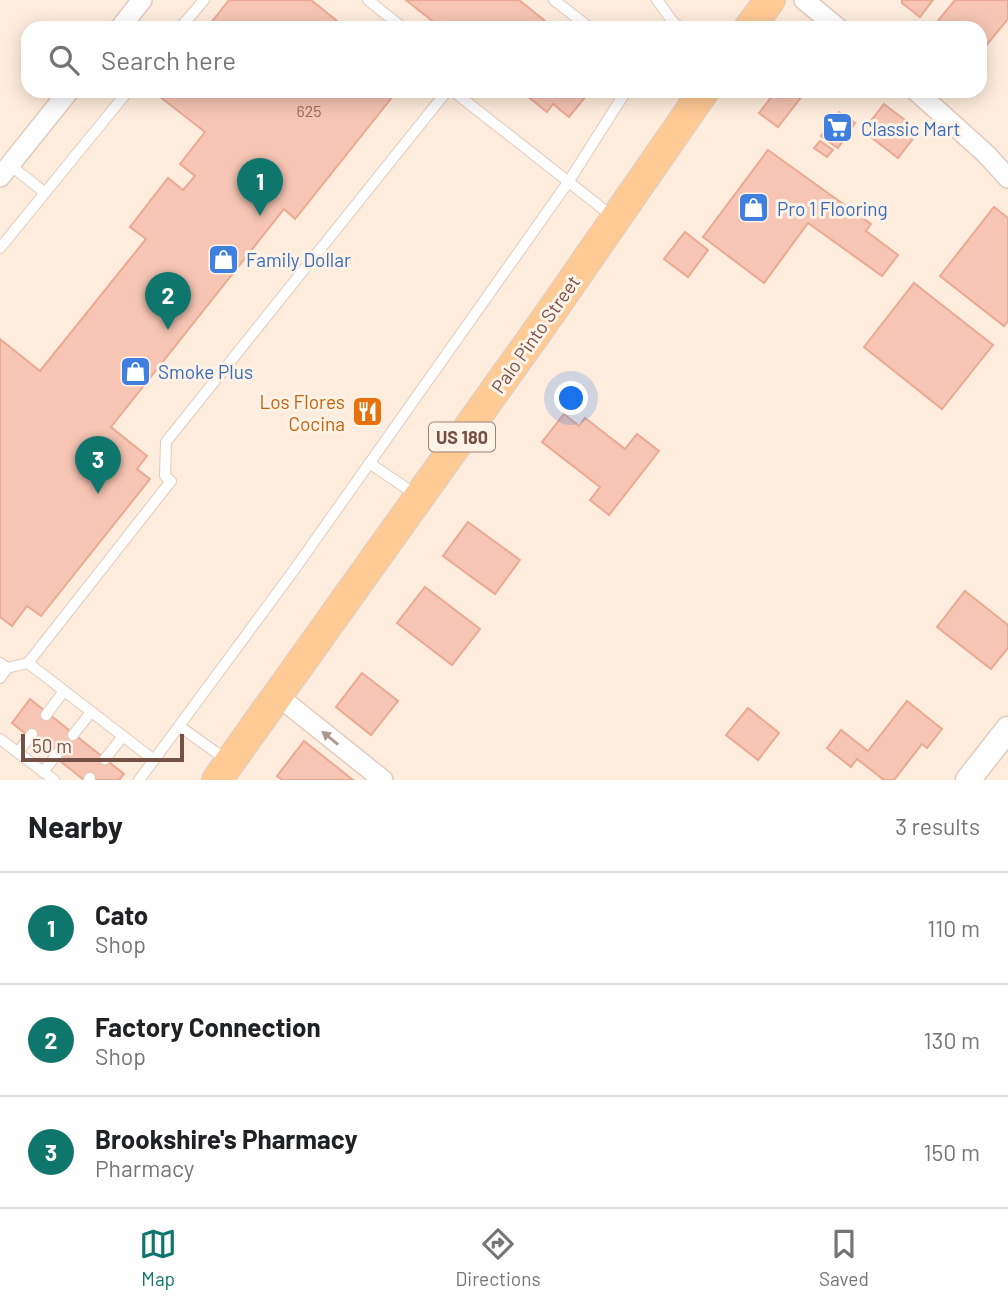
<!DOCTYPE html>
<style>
body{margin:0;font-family:Barlow,sans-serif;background:#f6f6f6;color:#202124}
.scale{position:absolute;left:21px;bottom:18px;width:163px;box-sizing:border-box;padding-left:7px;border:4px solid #755044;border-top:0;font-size:19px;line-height:24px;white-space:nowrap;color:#755044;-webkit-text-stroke:5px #fff2e6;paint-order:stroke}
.you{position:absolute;left:572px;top:399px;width:24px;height:24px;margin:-18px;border:5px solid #fff;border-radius:50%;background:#1a73e8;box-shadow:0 0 0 10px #1a73e833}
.badge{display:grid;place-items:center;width:46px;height:46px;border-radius:50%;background:#0f766e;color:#fff;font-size:23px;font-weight:700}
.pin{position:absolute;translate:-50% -58px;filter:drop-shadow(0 2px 4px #0008)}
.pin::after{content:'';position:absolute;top:37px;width:24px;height:21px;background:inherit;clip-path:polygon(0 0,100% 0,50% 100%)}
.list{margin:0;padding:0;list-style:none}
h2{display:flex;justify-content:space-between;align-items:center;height:91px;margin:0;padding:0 28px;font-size:30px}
h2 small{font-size:23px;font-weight:400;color:#757577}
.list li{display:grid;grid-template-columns:46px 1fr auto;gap:21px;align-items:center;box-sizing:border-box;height:112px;padding:0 28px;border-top:2px solid #e0e0e0}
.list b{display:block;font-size:26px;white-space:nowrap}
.list p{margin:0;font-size:23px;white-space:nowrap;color:#757577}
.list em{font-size:23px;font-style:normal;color:#757577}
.icon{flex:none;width:38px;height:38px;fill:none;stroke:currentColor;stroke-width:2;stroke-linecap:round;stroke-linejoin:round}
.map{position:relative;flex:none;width:1008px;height:780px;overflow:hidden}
.search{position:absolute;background:#fff;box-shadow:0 4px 18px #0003;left:21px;right:21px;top:21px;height:77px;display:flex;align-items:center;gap:18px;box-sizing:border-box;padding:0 24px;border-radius:21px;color:#757577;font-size:26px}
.sheet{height:427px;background:#fff}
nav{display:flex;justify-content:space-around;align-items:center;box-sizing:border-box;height:98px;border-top:2px solid #e0e0e0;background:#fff;font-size:19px;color:#757577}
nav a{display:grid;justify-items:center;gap:4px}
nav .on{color:#0f766e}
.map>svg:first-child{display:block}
.building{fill:#f6c5b3;stroke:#eaa992;stroke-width:2}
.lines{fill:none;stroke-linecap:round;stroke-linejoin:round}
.service-casing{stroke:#e4cabc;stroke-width:12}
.minor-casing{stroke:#e4cabc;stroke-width:22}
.tertiary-casing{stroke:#e4cabc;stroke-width:27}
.primary-casing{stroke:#d8cecb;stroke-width:32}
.service{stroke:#fff;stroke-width:10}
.minor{stroke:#fff;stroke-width:19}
.tertiary{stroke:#fff;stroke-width:24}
.primary{stroke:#ffca94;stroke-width:30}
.oneway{fill:#ac968f}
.labels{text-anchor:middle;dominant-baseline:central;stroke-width:6;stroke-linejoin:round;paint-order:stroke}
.number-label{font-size:16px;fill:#956d60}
.shield{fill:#fff2e6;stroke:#9e8175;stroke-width:2}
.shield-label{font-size:18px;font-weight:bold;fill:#755044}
.shop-label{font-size:19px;fill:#366cbe;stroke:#fff2e6;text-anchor:start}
.street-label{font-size:19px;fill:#755044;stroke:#fff2e6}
.food-label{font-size:19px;fill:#c56008;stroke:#fff2e6;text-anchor:end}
</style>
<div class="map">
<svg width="1008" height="780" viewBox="0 0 1008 780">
<rect width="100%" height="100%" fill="#feeddd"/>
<g class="building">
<path d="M 229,0 L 311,0 L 346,28 L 207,28 Z"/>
<path d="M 406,0 L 519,0 L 554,28 L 441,28 Z"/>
<path d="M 902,0 L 933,0 L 920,17 L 902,3 Z"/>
<path d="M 955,0 L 1008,0 L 1008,19 L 980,53 L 980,28 L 932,28 Z"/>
<path d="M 157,91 L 397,91 L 295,219 L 284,209 L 111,427 L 147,456 L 137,469 L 150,479 L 41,616 L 27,606 L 12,626 L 0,617 L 0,339 L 40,371 L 146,239 L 130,227 L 168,178 L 183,190 L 195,176 L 180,164 L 205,132 L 155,93 Z"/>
<path d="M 521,91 L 590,91 L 569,117 L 553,104 L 547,112 Z"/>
<path d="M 776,91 L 806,91 L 778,127 L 759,113 Z"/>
<path d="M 884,104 L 919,131 L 898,158 L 863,131 Z"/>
<path d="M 839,112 L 855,123 L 838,148 L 821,136 Z"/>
<path d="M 820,141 L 833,150 L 827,157 L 814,148 Z"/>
<path d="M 768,150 L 871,224 L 866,231 L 898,255 L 882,276 L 808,223 L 764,283 L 703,237 Z"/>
<path d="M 994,207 L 1008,218 L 1008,321 L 1004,326 L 940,276 Z"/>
<path d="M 685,232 L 708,250 L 688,277 L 664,259 Z"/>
<path d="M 914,283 L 993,345 L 942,409 L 864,347 Z"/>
<path d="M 564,414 L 579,426 L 585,418 L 625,449 L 637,434 L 659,451 L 609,515 L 590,500 L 600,487 L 542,442 Z"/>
<path d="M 468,522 L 520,560 L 495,594 L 443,556 Z"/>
<path d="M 425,587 L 480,629 L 452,665 L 397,623 Z"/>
<path d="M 965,591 L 1008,625 L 1008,648 L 991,669 L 937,627 Z"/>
<path d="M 362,673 L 398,701 L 371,735 L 336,707 Z"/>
<path d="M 30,699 L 124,774 L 119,780 L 84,780 L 12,723 Z"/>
<path d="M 907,701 L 942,729 L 927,748 L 922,744 L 894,780 L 884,780 L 857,759 L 851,767 L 827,748 L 841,730 L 868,751 Z"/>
<path d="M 748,708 L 779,733 L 758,760 L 726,735 Z"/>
<path d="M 304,741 L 353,780 L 282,780 L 277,776 Z"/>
</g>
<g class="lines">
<defs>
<g id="service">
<path d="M 368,0 L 403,28"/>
<path d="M 554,0 L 590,28"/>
<path d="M 657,0 L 673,22"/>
<path d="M 180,28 L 204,0"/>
<path d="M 669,28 L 673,22 L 681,28"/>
<path d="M 453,91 L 612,216"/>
<path d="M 678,91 L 693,100"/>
<path d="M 10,165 L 44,192"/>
<path d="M 0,248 L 128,91"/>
<path d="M 369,463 L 415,494"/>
<path d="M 0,663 L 7,668 L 28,663 L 154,760 L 294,570 L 569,181 L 626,91"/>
<path d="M 28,663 L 171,481 L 165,476 L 166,442 L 447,91"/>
<path d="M 0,678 L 7,668"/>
<path d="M 46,715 L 64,691"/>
<path d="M 179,726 L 227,760"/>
<path d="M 73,735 L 91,712"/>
<path d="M 0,739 L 54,780"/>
<path d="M 18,752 L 32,734"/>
<path d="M 105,759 L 123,736"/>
<path d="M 43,772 L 58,753"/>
<path d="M 89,780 L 90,778"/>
<path d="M 139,780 L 154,760"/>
</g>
<g id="minor">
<path d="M 804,0 L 838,28"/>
<path d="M 120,28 L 142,0"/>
<path d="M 916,91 L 986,154 L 1008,178"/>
<path d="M 0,177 L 69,91"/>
<path d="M 278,696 L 383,780"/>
</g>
<path id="tertiary" d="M 968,780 L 1008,729"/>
<g id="primary">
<path d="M 749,28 L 770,0"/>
<path d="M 217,780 L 544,322 L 704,91"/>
</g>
</defs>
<use href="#service" class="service-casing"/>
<use href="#minor" class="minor-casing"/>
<use href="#tertiary" class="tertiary-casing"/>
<use href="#primary" class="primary-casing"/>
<use href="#service" class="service"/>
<use href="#minor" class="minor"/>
<use href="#tertiary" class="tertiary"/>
<use href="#primary" class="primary"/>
</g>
<defs><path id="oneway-solid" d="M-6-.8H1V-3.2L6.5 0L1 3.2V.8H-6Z" transform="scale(1.75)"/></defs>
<use class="oneway" href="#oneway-solid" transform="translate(330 738) rotate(-141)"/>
<defs>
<symbol id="supermarket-square" viewBox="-11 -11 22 22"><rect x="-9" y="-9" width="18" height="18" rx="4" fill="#3f7fe0" stroke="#fff2e6"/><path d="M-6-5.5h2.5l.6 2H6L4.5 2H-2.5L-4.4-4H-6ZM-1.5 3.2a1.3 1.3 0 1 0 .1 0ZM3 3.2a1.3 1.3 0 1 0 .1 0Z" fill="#fff"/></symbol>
<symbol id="shop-square" viewBox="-11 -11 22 22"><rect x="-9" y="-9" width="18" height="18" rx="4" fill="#3f7fe0" stroke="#fff2e6"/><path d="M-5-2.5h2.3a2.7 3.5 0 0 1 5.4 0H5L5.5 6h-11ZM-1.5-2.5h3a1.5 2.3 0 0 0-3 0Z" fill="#fff"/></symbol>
<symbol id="restaurant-square" viewBox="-11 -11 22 22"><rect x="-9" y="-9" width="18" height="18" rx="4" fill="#e8710a" stroke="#fff2e6"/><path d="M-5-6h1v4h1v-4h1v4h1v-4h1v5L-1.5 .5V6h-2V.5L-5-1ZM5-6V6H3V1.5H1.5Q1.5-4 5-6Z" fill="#fff"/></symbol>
</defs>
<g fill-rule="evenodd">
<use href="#supermarket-square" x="820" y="110" width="35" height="35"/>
<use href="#shop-square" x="736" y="190" width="35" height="35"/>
<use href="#shop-square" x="206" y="242" width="35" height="35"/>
<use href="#shop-square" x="118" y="354" width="35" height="35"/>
<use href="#restaurant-square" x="350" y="394" width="35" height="35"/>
</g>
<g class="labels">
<g class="number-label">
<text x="309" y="110">625</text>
</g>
<rect class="shield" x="429" y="422.5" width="66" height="29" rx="5"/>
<g class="shield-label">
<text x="462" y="437">US 180</text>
</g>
<g class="shop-label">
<text x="861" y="128">Classic Mart</text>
<text x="777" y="208">Pro 1 Flooring</text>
<text x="246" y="259">Family Dollar</text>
<text x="158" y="371">Smoke Plus</text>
</g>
<g class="street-label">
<text transform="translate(535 334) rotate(-55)">Palo Pinto Street</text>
</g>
<g class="food-label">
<text x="345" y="401">Los Flores<tspan x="345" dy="22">Cocina</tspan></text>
</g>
</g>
</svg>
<div class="scale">50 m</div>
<div class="you"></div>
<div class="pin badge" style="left:260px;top:216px">1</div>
<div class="pin badge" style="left:168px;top:330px">2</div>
<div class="pin badge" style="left:98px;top:494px">3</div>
<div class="search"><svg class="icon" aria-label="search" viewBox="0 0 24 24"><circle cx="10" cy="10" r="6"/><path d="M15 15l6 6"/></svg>Search here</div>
</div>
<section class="sheet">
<h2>Nearby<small>3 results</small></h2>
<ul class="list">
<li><span class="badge">1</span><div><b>Cato</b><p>Shop</p></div><em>110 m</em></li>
<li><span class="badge">2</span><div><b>Factory Connection</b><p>Shop</p></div><em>130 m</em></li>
<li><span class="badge">3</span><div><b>Brookshire's Pharmacy</b><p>Pharmacy</p></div><em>150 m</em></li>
</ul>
</section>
<nav>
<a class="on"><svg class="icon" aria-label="map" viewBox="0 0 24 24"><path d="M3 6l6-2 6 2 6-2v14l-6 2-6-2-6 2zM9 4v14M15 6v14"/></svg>Map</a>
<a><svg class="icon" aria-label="directions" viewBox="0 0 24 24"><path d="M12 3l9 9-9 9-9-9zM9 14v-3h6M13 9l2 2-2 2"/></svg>Directions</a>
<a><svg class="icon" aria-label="saved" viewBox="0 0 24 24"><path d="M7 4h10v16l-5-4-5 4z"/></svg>Saved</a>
</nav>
